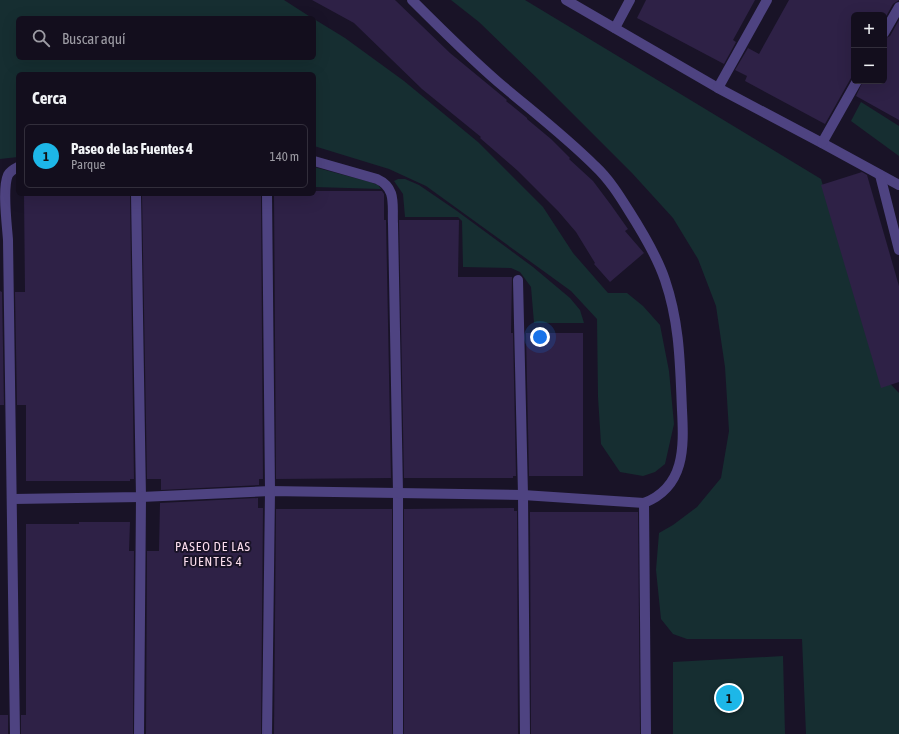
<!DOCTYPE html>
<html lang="es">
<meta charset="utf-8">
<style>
body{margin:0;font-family:"Asap Condensed",sans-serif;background:#201c2a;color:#f1f3f6}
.controls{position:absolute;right:12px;top:12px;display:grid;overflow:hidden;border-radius:6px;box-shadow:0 4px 16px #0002}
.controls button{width:36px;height:36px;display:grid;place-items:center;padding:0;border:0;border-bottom:1px solid #322e3b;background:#130e1d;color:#f1f3f6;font:20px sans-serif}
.you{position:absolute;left:540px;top:337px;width:14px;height:14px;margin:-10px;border:3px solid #fff;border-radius:50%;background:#1a73e8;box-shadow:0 0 0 6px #1a73e833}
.badge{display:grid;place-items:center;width:26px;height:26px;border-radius:50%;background:#1db7e8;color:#111;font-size:13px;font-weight:700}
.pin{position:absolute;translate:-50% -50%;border:2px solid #fff;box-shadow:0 1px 4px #0006}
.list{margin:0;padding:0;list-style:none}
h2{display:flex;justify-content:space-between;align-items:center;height:52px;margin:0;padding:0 16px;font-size:17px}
h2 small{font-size:13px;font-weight:400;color:#9d9ca4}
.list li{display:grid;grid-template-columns:26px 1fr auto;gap:12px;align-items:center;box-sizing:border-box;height:64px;margin:0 8px 8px;padding:0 8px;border:1px solid #322e3b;border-radius:6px}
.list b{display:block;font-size:15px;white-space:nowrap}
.list p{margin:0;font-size:13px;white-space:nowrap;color:#9d9ca4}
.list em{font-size:13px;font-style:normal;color:#9d9ca4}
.icon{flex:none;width:22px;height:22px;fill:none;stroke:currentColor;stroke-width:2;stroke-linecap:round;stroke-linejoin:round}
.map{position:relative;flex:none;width:899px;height:734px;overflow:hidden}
.search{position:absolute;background:#130e1d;box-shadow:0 4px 16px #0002;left:16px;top:16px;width:300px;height:44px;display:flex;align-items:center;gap:10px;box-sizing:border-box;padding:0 14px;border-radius:6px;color:#9d9ca4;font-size:15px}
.panel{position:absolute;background:#130e1d;box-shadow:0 4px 16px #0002;left:16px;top:72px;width:300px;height:124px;border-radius:6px}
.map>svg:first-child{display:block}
.green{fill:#162e31}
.building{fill:#2e2146}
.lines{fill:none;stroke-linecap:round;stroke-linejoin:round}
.minor{stroke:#4e4381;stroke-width:10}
.labels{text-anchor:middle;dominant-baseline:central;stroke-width:4;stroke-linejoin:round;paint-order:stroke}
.neighbourhood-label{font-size:13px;letter-spacing:1px;fill:#fcdeed;stroke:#191327}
</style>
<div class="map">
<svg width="899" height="734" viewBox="0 0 899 734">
<rect width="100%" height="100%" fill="#191327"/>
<g class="green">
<path d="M 0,0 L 284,0 L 312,18 L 18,18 L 18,58 L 314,58 L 314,19 L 345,38 L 404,81 L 478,142 L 543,207 L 573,253 L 608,293 L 627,293 L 643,306 L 660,325 L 669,371 L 674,424 L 665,464 L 655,472 L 643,476 L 620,472 L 601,444 L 598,397 L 597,319 L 571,291 L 426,186 L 389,169 L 314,146 L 314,74 L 18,74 L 18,157 L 0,159 Z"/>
<path d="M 451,0 L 525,0 L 821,179 L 878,371 L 899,393 L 899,734 L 806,734 L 802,639 L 687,639 L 673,634 L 661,619 L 656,570 L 659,533 L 673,525 L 697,507 L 721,478 L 729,431 L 725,367 L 716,306 L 698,259 L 673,218 L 632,173 L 539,80 L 479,22 Z"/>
<path d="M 861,102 L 899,126 L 899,156 L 851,121 Z"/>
<path d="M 314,167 L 370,182 L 378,185 L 381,189 L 314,187 Z"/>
<path d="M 398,179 L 405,179 L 419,185 L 457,211 L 533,267 L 570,298 L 580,310 L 584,323 L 534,323 L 531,287 L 520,272 L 511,268 L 463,267 L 462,221 L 458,217 L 405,217 L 403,194 L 394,181 Z"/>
<path d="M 783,656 L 785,734 L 673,734 L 673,662 Z"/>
</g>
<g class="building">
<path d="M 312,0 L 395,0 L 450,53 L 507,100 L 506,101 L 527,118 L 527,119 L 551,139 L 570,158 L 569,159 L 593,181 L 611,205 L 628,229 L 625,231 L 644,253 L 610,282 L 594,264 L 595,263 L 576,232 L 558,211 L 518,171 L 480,138 L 481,137 L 422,89 L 354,23 Z"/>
<path d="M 646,0 L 755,0 L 733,40 L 736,42 L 724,64 L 637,18 Z"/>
<path d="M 789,0 L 899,0 L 893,4 L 884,20 L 884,15 L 854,15 L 854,75 L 851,78 L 825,124 L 745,81 L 747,76 L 735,70 L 748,48 L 759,54 Z"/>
<path d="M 899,20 L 899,120 L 856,96 L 863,81 L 884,81 L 884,39 L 890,36 Z"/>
<path d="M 862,172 L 867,175 L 899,286 L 899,382 L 881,388 L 821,185 Z"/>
<path d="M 314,191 L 382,191 L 384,194 L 384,220 L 386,220 L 391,478 L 276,479 L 274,194 L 314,194 Z"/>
<path d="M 24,194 L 130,194 L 134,479 L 130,479 L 130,481 L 26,481 L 26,405 L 17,405 L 15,292 L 25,292 Z"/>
<path d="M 142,194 L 261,194 L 263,479 L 259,479 L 259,485 L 161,490 L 161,479 L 147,479 Z"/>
<path d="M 399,220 L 459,220 L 458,277 L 512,277 L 511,333 L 513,333 L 516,476 L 513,476 L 513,478 L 404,478 Z"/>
<path d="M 0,291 L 2,292 L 4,405 L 0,405 Z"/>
<path d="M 526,333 L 583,333 L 583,476 L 529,476 Z"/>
<path d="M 258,498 L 258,508 L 263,508 L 261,734 L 146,734 L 147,551 L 159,551 L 160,503 Z"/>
<path d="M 514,508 L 514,511 L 517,511 L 518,734 L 404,734 L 404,509 Z"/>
<path d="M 276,509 L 392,509 L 392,734 L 274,734 Z"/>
<path d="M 530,512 L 638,512 L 640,734 L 531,734 Z"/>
<path d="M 79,522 L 130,522 L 129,551 L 134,551 L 133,734 L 21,734 L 21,715 L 26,715 L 26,524 L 79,524 Z"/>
<rect x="0" y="715" width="8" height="19"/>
</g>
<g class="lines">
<g class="minor">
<path d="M 566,0 L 718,88 L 822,143 L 899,185"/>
<path d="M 615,28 L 630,0"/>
<path d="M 884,33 L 899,7"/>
<path d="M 718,88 L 767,0"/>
<path d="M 822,143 L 857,81"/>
<path d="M 314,161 L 377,179 C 397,188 392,205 393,224 L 398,492 L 398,734"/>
<path d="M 880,175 L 899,250"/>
<path d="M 136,194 L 141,497 L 139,734"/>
<path d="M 518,280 L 523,495 L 525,734"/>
<path d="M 13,499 L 141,497 L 270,491 L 523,495 L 644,503 C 685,487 684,448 682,410 C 680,365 680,324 665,280 C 657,256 643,233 629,211 C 619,195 609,179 595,166 C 565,136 531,110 498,82 C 468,56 440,28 412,0"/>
<path d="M 644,503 L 646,734"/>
<path d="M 15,734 L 8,240 C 7,225 2,188 8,175 C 10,171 14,169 18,167"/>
<path d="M 267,734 L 270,491 L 267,194"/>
</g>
</g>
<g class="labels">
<g class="neighbourhood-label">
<text x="213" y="546">PASEO DE LAS<tspan x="213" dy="15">FUENTES 4</tspan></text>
</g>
</g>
</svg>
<div class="controls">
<button>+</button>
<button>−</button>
</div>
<div class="you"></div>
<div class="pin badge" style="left:729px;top:698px">1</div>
<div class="search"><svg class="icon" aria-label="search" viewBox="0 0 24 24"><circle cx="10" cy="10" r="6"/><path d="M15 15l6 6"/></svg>Buscar aquí</div>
<section class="panel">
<h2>Cerca<small></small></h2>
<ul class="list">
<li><span class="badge">1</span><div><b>Paseo de las Fuentes 4</b><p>Parque</p></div><em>140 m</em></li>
</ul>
</section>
</div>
